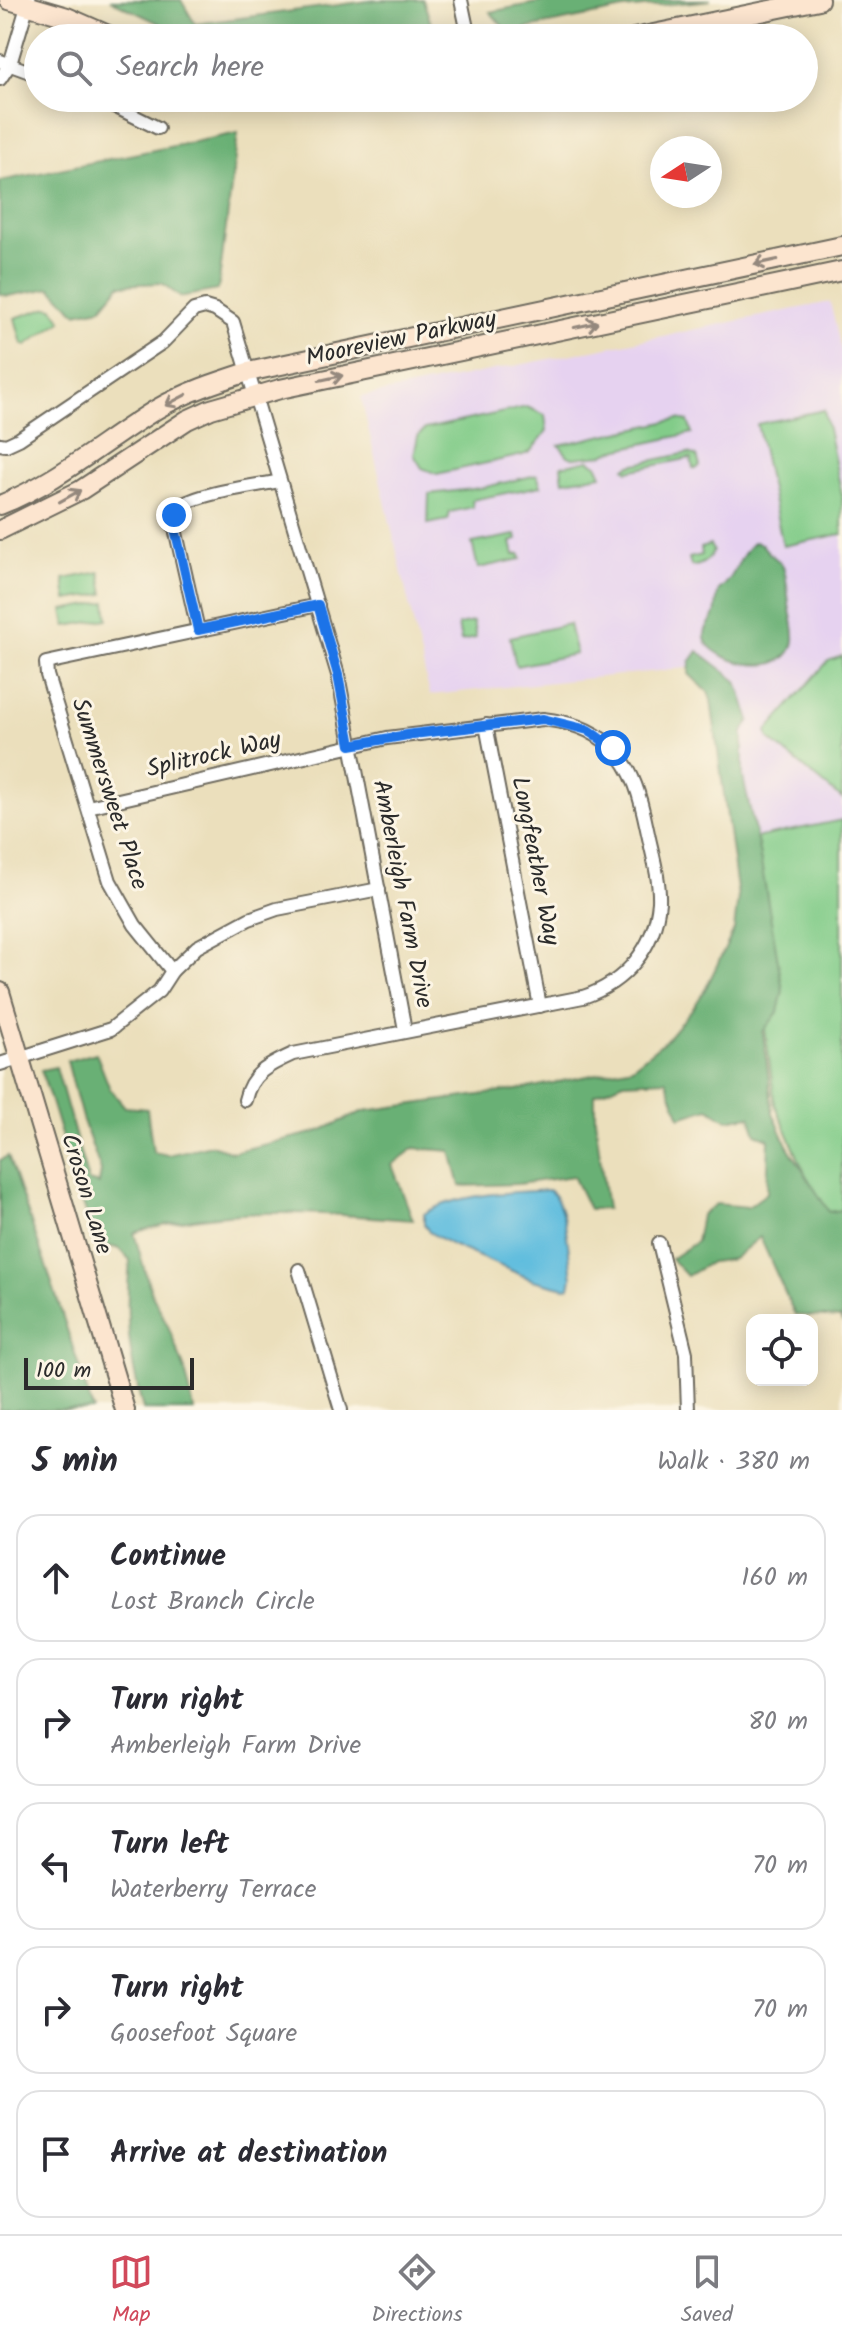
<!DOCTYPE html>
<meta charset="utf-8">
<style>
body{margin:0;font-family:Kalam,sans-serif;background:#f7f7f7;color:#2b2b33}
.controls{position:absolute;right:24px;bottom:24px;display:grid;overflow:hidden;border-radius:16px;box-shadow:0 4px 20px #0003}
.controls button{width:72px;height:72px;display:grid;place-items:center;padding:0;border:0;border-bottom:2px solid #e1e1e2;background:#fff;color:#2b2b33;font:40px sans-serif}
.compass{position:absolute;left:650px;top:136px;width:72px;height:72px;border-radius:50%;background:#fff;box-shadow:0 4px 20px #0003;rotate:258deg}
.scale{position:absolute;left:24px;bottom:20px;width:170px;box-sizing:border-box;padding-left:8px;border:4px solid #2b2b2b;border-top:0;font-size:22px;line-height:28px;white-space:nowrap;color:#2b2b2b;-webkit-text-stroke:6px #fcf5e5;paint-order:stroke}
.stop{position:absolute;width:24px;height:24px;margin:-18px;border:6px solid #1a73e8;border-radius:50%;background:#fff}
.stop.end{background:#1a73e8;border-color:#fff;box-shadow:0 2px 8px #0008}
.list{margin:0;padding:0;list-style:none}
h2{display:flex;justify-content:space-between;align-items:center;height:104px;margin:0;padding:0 32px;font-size:34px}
h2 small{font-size:26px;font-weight:400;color:#7c7c81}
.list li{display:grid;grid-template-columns:52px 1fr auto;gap:24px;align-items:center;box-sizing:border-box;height:128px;margin:0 16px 16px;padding:0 16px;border:2px solid #e1e1e2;border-radius:24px}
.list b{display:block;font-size:30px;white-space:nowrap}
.list p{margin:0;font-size:26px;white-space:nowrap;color:#7c7c81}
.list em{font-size:26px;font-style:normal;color:#7c7c81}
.icon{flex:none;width:44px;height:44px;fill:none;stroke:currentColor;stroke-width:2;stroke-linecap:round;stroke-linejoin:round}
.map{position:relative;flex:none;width:842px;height:1410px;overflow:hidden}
.search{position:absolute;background:#fff;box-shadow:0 4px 20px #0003;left:24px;right:24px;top:24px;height:88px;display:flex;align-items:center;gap:20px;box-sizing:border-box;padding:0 28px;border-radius:44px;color:#7c7c81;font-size:30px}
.sheet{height:824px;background:#fff}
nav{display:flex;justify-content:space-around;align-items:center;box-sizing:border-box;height:112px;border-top:2px solid #e1e1e2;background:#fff;font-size:22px;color:#7c7c81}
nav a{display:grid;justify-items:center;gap:4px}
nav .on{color:#d1495b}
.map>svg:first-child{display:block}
.built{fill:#e6d2f0}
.green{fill:#82cc89;stroke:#567c5a;stroke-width:2}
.forest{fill:#69b075;stroke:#4a6e50;stroke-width:2}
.water{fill:#60bdde;stroke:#467484;stroke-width:2}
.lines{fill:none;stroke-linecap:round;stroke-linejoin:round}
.street-casing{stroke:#6e6a5e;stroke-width:16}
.secondary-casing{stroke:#6e6a5e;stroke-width:22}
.street{stroke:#fff;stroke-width:12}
.secondary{stroke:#fce5cf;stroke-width:18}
.oneway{stroke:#94887d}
.route{stroke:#1a73e8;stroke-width:10}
.labels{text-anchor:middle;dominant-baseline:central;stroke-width:6;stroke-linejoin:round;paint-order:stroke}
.street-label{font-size:24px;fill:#2b2b2b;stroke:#fcf5e5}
</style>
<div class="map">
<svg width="842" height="1410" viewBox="0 0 842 1410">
<rect width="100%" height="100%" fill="#fcf5e5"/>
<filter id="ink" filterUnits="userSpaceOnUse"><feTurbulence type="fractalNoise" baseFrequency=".0125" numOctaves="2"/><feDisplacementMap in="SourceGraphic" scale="16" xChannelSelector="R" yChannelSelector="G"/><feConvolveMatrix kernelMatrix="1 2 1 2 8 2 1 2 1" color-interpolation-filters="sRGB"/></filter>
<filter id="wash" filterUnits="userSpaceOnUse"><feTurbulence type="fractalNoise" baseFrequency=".006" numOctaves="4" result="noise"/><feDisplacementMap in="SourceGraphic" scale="32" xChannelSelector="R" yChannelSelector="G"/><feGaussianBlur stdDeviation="1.8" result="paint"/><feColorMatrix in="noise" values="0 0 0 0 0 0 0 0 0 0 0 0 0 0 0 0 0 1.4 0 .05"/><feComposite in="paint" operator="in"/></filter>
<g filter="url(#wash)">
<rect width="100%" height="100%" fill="#ebdfbc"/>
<path class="built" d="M 830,302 L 842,353 L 842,820 L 740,841 L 715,665 L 430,695 L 361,397 Z"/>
<g class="green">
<path d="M 48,307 L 53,308 L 62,321 L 26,345 L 22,344 L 15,318 Z"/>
<path d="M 527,407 L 545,415 L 547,431 L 530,452 L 523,455 L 437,474 L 422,468 L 414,455 L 418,436 L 425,429 Z"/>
<path d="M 824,410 L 842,495 L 842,534 L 783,546 L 757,424 Z"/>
<path d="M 678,419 L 688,421 L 692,433 L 615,450 L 603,455 L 573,458 L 568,456 L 559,445 Z"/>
<path d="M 688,453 L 697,456 L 700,466 L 696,469 L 693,468 L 691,458 L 628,471 L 625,468 L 631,465 Z"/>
<path d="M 589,460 L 598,466 L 602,475 L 563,481 L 561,466 Z"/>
<path d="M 537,475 L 541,486 L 472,500 L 473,507 L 450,512 L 448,520 L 428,524 L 429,494 L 481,488 Z"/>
<path d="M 516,535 L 517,540 L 511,542 L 514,555 L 520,554 L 521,559 L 478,568 L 472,543 Z"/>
<path d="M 710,545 L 713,550 C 710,559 701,567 691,566 L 689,558 L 702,555 L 701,548 Z"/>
<path d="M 100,572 L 104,594 L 67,600 L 64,579 Z"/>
<path d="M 106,602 L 108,619 L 66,626 L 63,610 Z"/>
<path d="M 473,622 L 476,638 L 461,641 L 458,625 Z"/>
<path d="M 569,624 L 576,654 L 516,666 L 510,637 Z"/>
<path d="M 842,656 L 842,799 L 769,739 L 767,731 L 828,661 Z"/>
<path d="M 842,820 L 842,1211 L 829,1212 L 807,1178 L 775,1104 L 740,841 Z"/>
</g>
<g class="forest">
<path d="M 110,0 L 181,0 L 195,24 L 376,0 L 423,0 L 436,38 L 190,38 Z"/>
<path d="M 551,0 L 711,0 L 624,9 L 508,32 L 490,12 Z"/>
<path d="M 238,133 L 218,290 L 180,297 L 162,283 L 120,285 L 101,308 L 76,313 L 51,288 L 8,296 L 0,294 L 0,181 Z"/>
<path d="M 754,542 L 762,544 C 767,554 778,558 783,567 C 787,575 788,600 790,610 C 792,620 795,631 794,641 C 787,684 706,660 705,637 C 704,627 712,622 715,614 C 717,606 716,598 719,590 C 736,578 738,555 754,542 Z"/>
<path d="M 698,651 L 737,681 L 750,720 L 743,732 L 743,777 L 758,845 L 783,990 L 778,1012 L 763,1032 L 773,1113 L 787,1145 L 829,1212 L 842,1210 L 842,1323 L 840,1318 L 795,1315 L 760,1237 L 733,1259 L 711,1262 L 687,1276 L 671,1259 L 696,1242 L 701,1215 L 716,1204 L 748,1207 L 767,1193 L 769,1139 L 756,1134 L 750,1116 L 727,1120 L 709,1108 L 680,1117 L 666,1080 L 624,1082 L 595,1094 L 595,1119 L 607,1209 L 589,1209 L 573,1176 L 518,1184 L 460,1186 L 451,1151 L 414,1148 L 392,1165 L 413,1220 C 319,1213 225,1204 134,1233 L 151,1292 L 168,1326 L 185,1370 L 194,1410 L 143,1410 C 129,1354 124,1318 130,1260 L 120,1249 L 97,1243 C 75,1187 60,1128 41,1070 L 56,1067 L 88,1181 L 99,1184 L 101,1171 L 82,1118 L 67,1061 L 96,1053 L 110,1089 L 125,1107 L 147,1109 L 153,1152 L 168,1155 L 211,1145 L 233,1152 L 317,1132 L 364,1111 L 523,1089 L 632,1067 L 665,1041 L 694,1007 L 706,988 L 734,930 L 738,897 L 711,700 L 708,692 L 689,674 L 690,662 Z"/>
<path d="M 8,1156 L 54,1289 L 93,1410 L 0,1410 L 0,1160 Z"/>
</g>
<path class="water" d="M 548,1190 C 567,1200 569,1257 572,1278 L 570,1287 L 565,1288 L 533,1280 L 452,1245 L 429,1232 L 424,1224 L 424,1214 C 454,1193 512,1193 548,1190 Z"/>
</g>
<g filter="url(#ink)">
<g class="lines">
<defs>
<g id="street">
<path d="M 461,0 L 469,38"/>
<path d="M 0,61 L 38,75"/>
<path d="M 0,79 L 10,64 L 29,0"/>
<path d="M 98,98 L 158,128"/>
<path d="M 0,444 L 6,445 L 19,439 L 163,342 L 194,310 L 205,307 L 215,310 L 233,322 L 338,675 L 405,1030"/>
<path d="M 198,630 L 174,524 C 174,517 175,512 180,507 C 196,493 256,486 280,481"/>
<path d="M 486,725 L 540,1006"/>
<path d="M 88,807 L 387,738 L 543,719 C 568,722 591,728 610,746 C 634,768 641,800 647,829 C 652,853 660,879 659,902 C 655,948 625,983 583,997 L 293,1054 C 269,1065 251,1073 245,1100"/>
<path d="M 172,971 L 135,925 L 110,881 L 47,675 L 46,663 L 318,605"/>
<path d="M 0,1064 L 111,1029 L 159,991 L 172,971 L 197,947 L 249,919 L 277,909 L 379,889"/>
<path d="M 659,1243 L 686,1353 L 688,1410"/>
<path d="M 299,1270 L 341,1410"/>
</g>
<g id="secondary">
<path d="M 9,0 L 67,17 L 115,38"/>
<path d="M 634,38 L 819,0"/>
<path d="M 0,505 C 58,482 104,441 157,409 C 186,392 217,382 248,372 L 842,246"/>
<path d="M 0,530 L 81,490 L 187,420 L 211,409 L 280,389 L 842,271"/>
<path d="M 0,992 L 125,1410"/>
</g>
</defs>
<use href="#street" class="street-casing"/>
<use href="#secondary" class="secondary-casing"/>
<use href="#street" class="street"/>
<use href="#secondary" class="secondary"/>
</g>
<defs><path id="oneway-shaft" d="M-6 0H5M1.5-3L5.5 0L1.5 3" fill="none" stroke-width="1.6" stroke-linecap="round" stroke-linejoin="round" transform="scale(2)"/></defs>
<g class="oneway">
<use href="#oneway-shaft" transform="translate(766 262) rotate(168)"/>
<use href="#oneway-shaft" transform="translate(586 325) rotate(-12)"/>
<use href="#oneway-shaft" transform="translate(331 378) rotate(-12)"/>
<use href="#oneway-shaft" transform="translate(176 400) rotate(152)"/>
<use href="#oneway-shaft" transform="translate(70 496) rotate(-29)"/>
</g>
</g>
<g class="lines" filter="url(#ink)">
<path class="route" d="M 174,515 L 174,524 L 198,630 L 318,605 L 338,675 L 351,745 L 413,734 L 543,719 L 588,730 L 613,748"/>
</g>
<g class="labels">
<g class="street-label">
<text transform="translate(401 339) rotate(-12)">Mooreview Parkway</text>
<text transform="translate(214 755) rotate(-13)">Splitrock Way</text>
<text transform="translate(109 794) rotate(72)">Summersweet Place</text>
<text transform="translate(535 861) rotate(79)">Longfeather Way</text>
<text transform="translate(402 894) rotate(79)">Amberleigh Farm Drive</text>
<text transform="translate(86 1194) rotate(73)">Croson Lane</text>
</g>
</g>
</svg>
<div class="controls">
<button><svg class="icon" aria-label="locate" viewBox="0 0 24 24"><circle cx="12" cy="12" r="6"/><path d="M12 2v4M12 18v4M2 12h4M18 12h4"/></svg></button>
</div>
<svg class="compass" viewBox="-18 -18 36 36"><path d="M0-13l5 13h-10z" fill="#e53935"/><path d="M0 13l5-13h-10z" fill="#7c7c81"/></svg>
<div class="scale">100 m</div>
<div class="stop" style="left:613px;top:748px"></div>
<div class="stop end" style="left:174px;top:515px"></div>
<div class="search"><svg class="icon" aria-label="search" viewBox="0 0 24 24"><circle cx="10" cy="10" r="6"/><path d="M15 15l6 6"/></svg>Search here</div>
</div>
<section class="sheet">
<h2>5 min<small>Walk · 380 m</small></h2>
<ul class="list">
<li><svg class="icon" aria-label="ahead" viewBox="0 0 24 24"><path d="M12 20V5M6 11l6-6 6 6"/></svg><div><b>Continue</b><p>Lost Branch Circle</p></div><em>160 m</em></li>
<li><svg class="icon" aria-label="right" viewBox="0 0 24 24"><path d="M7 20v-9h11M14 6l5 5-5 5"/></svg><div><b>Turn right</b><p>Amberleigh Farm Drive</p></div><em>80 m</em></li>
<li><svg class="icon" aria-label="left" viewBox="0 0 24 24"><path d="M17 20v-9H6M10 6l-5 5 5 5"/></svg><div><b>Turn left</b><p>Waterberry Terrace</p></div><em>70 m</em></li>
<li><svg class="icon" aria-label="right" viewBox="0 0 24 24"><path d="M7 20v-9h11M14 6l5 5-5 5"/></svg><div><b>Turn right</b><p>Goosefoot Square</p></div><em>70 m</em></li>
<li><svg class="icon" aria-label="arrive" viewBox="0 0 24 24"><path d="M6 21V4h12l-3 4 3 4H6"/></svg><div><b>Arrive at destination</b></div></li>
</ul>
</section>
<nav>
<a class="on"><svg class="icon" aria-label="map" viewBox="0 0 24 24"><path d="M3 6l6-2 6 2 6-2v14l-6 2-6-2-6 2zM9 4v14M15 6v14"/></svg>Map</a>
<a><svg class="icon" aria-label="directions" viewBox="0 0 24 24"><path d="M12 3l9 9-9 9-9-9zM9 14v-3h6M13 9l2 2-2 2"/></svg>Directions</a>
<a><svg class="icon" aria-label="saved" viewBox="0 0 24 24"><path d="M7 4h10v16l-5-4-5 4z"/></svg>Saved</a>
</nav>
